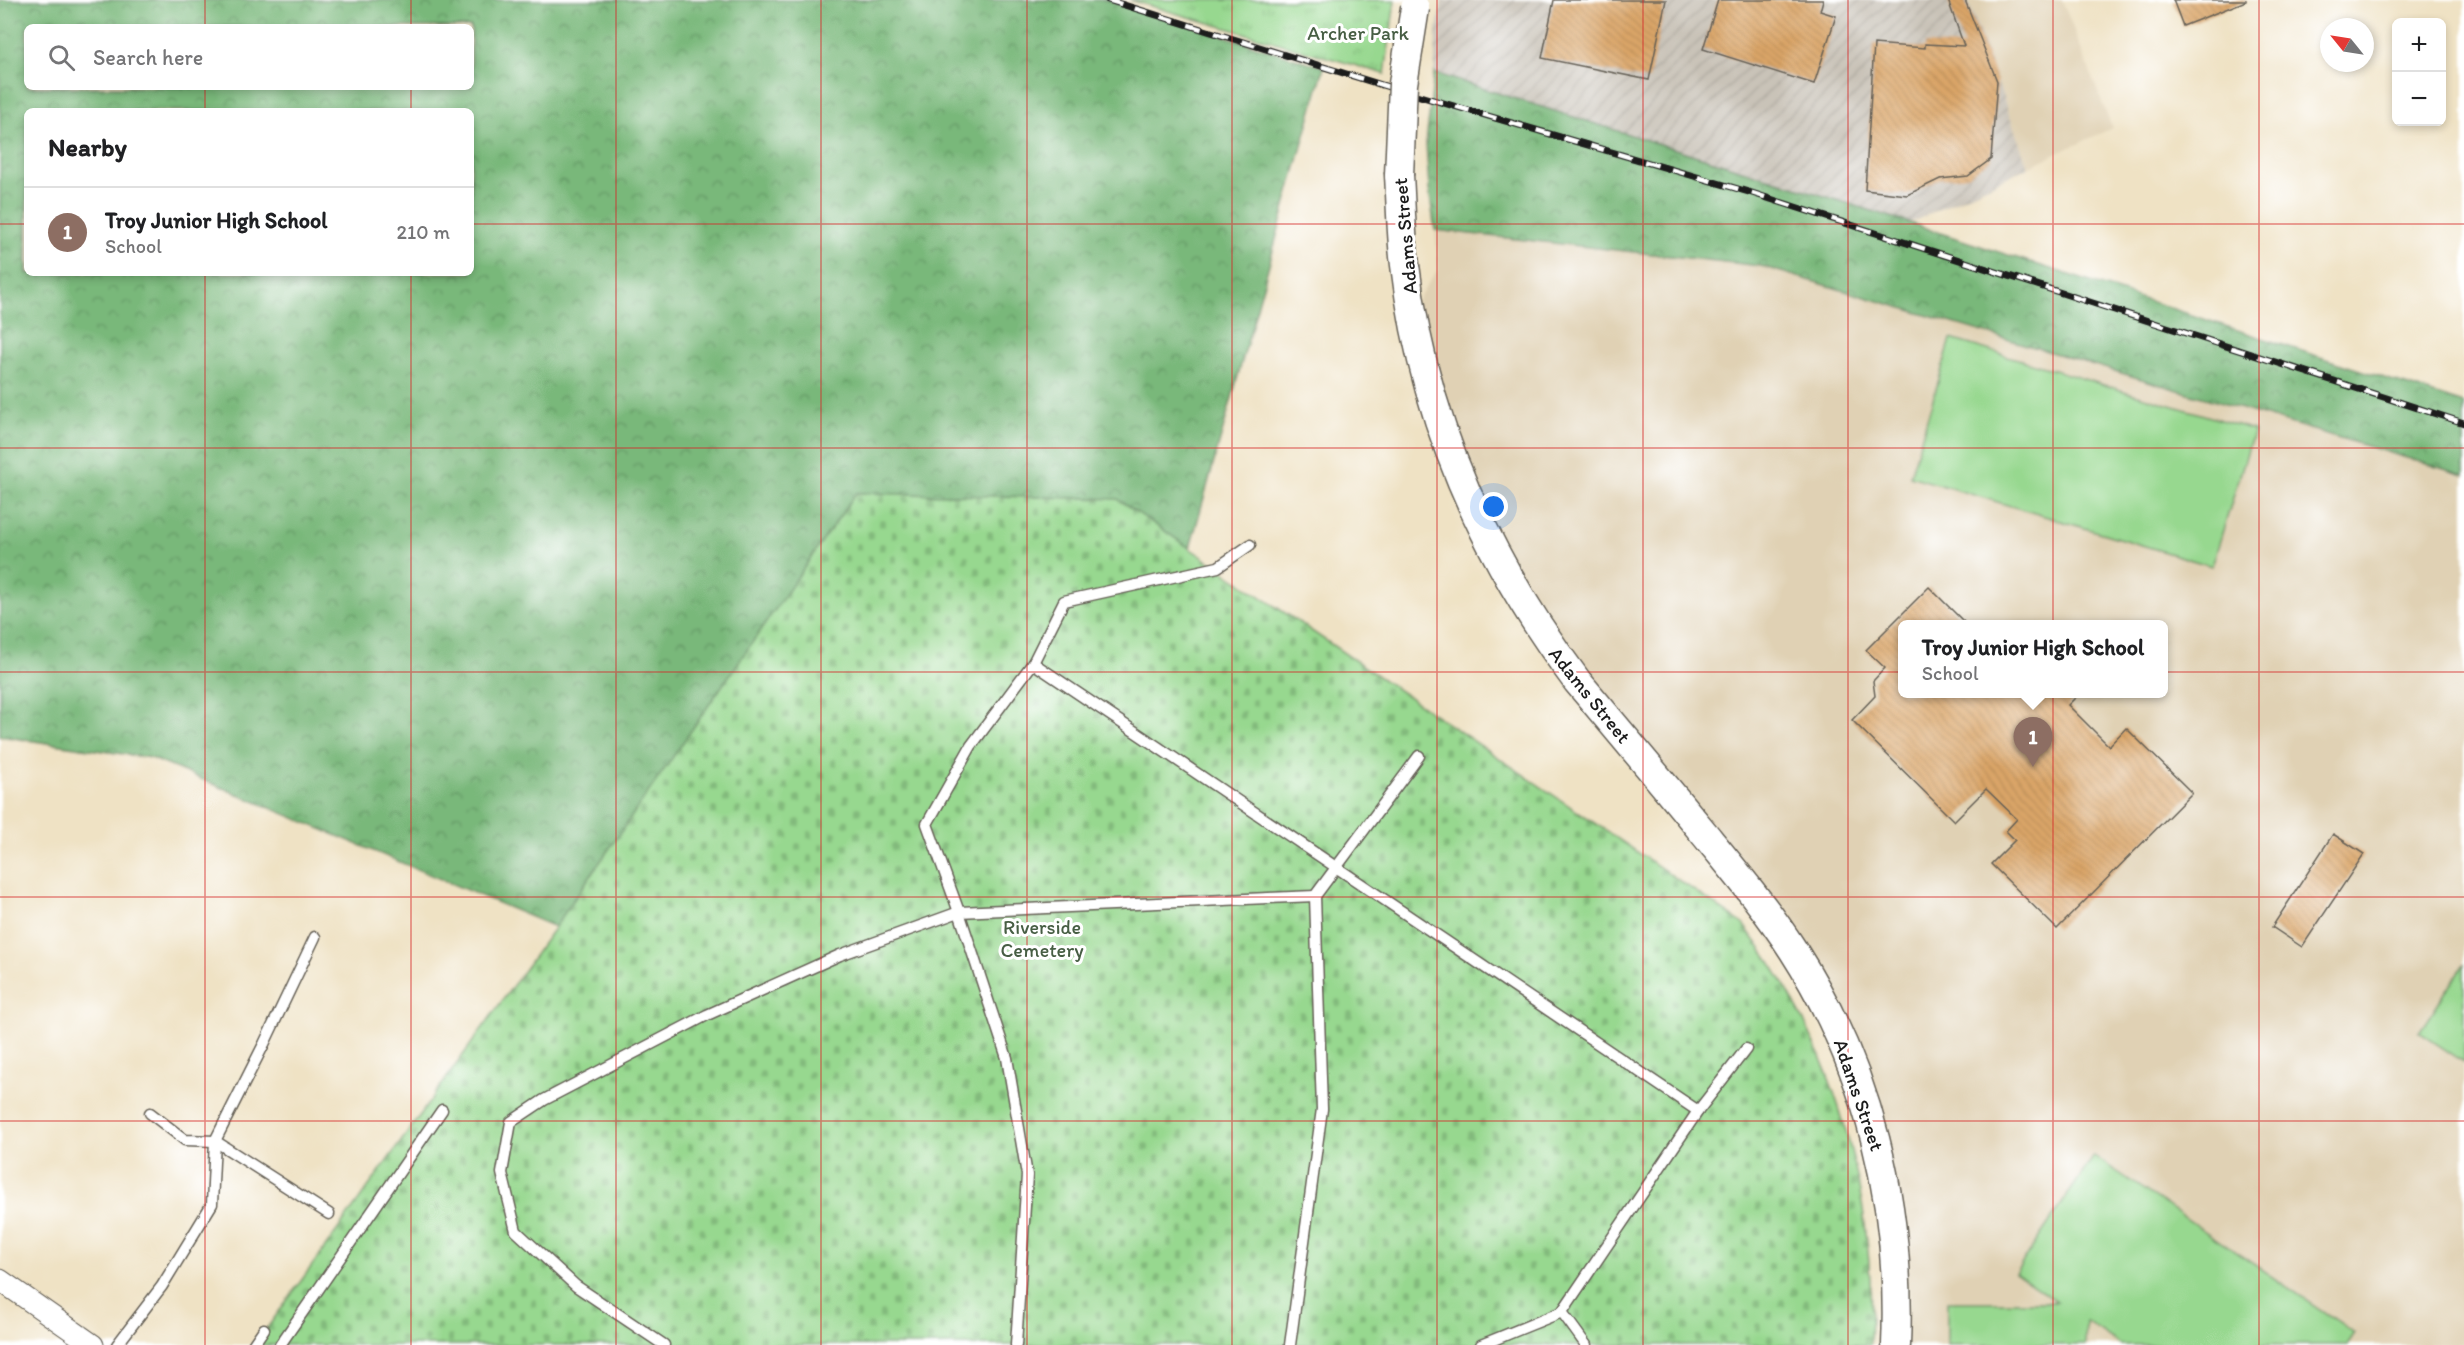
<!DOCTYPE html>
<meta charset="utf-8">
<style>
body{margin:0;font-family:Itim,sans-serif;background:#f2f2f2;color:#202124}
.controls{position:absolute;right:18px;top:18px;display:grid;overflow:hidden;border-radius:9px;box-shadow:0 3px 9px #0003}
.controls button{width:54px;height:54px;display:grid;place-items:center;padding:0;border:0;border-bottom:2px solid #e0e0e0;background:#fff;color:#202124;font:30px sans-serif}
.compass{position:absolute;left:2320px;top:18px;width:54px;height:54px;border-radius:50%;background:#fff;box-shadow:0 3px 9px #0003;rotate:300deg}
.you{position:absolute;left:1494px;top:507px;width:21px;height:21px;margin:-15px;border:4px solid #fff;border-radius:50%;background:#1a73e8;box-shadow:0 0 0 9px #1a73e833}
.badge{display:grid;place-items:center;width:39px;height:39px;border-radius:50%;background:#db2777;color:#fff;font-size:20px;font-weight:700}
.pin{position:absolute;translate:-50% -50px;filter:drop-shadow(0 2px 3px #0008)}
.pin::after{content:'';position:absolute;top:32px;width:21px;height:18px;background:inherit;clip-path:polygon(0 0,100% 0,50% 100%)}
.popup{position:absolute;left:1898px;top:620px;width:270px;height:78px;box-sizing:border-box;display:grid;place-content:center;border-radius:9px;background:#fff;filter:drop-shadow(0 2px 4px #0005);font-size:20px;white-space:nowrap;color:#757577}
.popup b{font-size:22px;color:#202124}
.popup::after{content:'';position:absolute;left:50%;top:100%;margin-left:-12px;border:12px solid transparent;border-top-color:#fff}
.list{margin:0;padding:0;list-style:none}
h2{display:flex;justify-content:space-between;align-items:center;height:78px;margin:0;padding:0 24px;font-size:26px}
h2 small{font-size:20px;font-weight:400;color:#757577}
.list li{display:grid;grid-template-columns:39px 1fr auto;gap:18px;align-items:center;box-sizing:border-box;height:90px;padding:0 24px;border-top:2px solid #e0e0e0}
.list b{display:block;font-size:22px;white-space:nowrap}
.list p{margin:0;font-size:20px;white-space:nowrap;color:#757577}
.list em{font-size:20px;font-style:normal;color:#757577}
.icon{flex:none;width:33px;height:33px;fill:none;stroke:currentColor;stroke-width:2;stroke-linecap:round;stroke-linejoin:round}
.map{position:relative;flex:none;width:2464px;height:1345px;overflow:hidden}
.search{position:absolute;background:#fff;box-shadow:0 3px 9px #0003;left:24px;top:24px;width:450px;height:66px;display:flex;align-items:center;gap:15px;box-sizing:border-box;padding:0 21px;border-radius:9px;color:#757577;font-size:22px}
.panel{position:absolute;background:#fff;box-shadow:0 3px 9px #0003;left:24px;top:108px;width:450px;height:168px;border-radius:9px}
.map>svg:first-child{display:block}
.built{fill:#e0d1b4;fill-rule:evenodd}
.industrial{fill:url(#industrial-furrows)}
.grass{fill:#97d88f;stroke:#5a7a56;stroke-width:1.5}
.forest{fill:url(#forest-crowns);stroke:#4a6a4b;stroke-width:1.5;fill-rule:evenodd}
.cemetery{fill:url(#cemetery-stones);stroke:#5a7a56;stroke-width:1.5}
.park{fill:url(#park-tufts);stroke:#5a7a56;stroke-width:1.5}
.building{fill:url(#building-back-hatch)}
.lines{fill:none;stroke-linecap:round;stroke-linejoin:round}
.lane-casing{stroke:#666157;stroke-width:13}
.street-casing{stroke:#666157;stroke-width:23}
.secondary-casing{stroke:#666157;stroke-width:31}
.lane{stroke:#fff;stroke-width:10}
.street{stroke:#fff;stroke-width:21}
.secondary{stroke:#fff;stroke-width:28}
.rail-casing{stroke:#1c1c1c;stroke-width:7}
.rail{stroke:#fff;stroke-width:4.5;stroke-dasharray:14;stroke-linecap:butt}
.secondary-bridge-casing{stroke:#666157;stroke-width:31;stroke-linecap:butt}
.secondary-bridge{stroke:#fff;stroke-width:28}
.grid{fill:none;stroke:#d62828;stroke-width:1.5;stroke-opacity:0.55}
.labels{text-anchor:middle;dominant-baseline:central;stroke-width:6;stroke-linejoin:round;paint-order:stroke}
.park-label{font-size:20px;fill:#475e44;stroke:#fff}
.street-label{font-size:20px;fill:#1c1c1c;stroke:#fff}
</style>
<div class="map">
<svg width="2464" height="1345" viewBox="0 0 2464 1345">
<defs>
<pattern id="industrial-furrows" width="10" height="10" patternUnits="userSpaceOnUse" patternTransform="scale(1.5)"><rect width="10" height="10" fill="#c9c3b8"/><path d="M-1 1l2-2M0 10L10 0M9 11l2-2" fill="none" stroke="#aca79e"/></pattern>
<pattern id="forest-crowns" width="20" height="18" patternUnits="userSpaceOnUse" patternTransform="scale(1.5)"><rect width="20" height="18" fill="#79b87a"/><path d="M2 6a3 3 0 1 1 6 0M12 15a3 3 0 1 1 6 0" fill="none" stroke="#629563"/></pattern>
<pattern id="cemetery-stones" width="16" height="16" patternUnits="userSpaceOnUse" patternTransform="scale(1.5)"><rect width="16" height="16" fill="#97d88f"/><path d="M2 7V4a2 2 0 0 1 4 0v3zM10 15v-3a2 2 0 0 1 4 0v3z" fill="#82b97b"/></pattern>
<pattern id="park-tufts" width="24" height="20" patternUnits="userSpaceOnUse" patternTransform="scale(1.5)"><rect width="24" height="20" fill="#97d88f"/><path d="M3 7l-1-3M5 7V3M7 7l1-3M15 17l-1-3M17 17v-4M19 17l1-3" fill="none" stroke="#82b97b"/></pattern>
<pattern id="building-back-hatch" width="6" height="6" patternUnits="userSpaceOnUse" patternTransform="scale(1.5)"><rect width="6" height="6" fill="#daa567"/><path d="M-1 5l2 2M0 0l6 6M5-1l2 2" fill="none" stroke="#ba8d59"/></pattern>
</defs>
<rect width="100%" height="100%" fill="#fff"/>
<filter id="ink" filterUnits="userSpaceOnUse"><feTurbulence type="fractalNoise" baseFrequency=".0167" numOctaves="2"/><feDisplacementMap in="SourceGraphic" scale="12" xChannelSelector="R" yChannelSelector="G"/><feConvolveMatrix kernelMatrix="1 2 1 2 8 2 1 2 1" color-interpolation-filters="sRGB"/></filter>
<filter id="wash" filterUnits="userSpaceOnUse"><feTurbulence type="fractalNoise" baseFrequency=".008" numOctaves="4" result="noise"/><feDisplacementMap in="SourceGraphic" scale="24" xChannelSelector="R" yChannelSelector="G"/><feGaussianBlur stdDeviation="1.35" result="paint"/><feColorMatrix in="noise" values="0 0 0 0 0 0 0 0 0 0 0 0 0 0 0 0 0 1.4 0 .05"/><feComposite in="paint" operator="in"/></filter>
<g filter="url(#wash)">
<rect width="100%" height="100%" fill="#efe2c4"/>
<g class="built">
<path d="M 1968,0 L 2062,0 L 2112,128 L 2028,167 Z"/>
<path d="M 1435,230 L 1761,266 L 2464,475 L 2464,1345 L 1896,1345 L 1897,1277 L 1836,1029 L 1524,606 L 1411,309 L 1438,269 ZM 1902,624 L 2164,624 L 2164,694 L 1902,694 Z"/>
</g>
<path class="industrial" d="M 1442,0 L 1968,0 L 2028,167 L 1910,223 L 1434,73 L 1436,34 Z"/>
<g class="grass">
<path d="M 1951,339 L 2254,430 L 2212,566 L 1910,476 Z"/>
<path d="M 2464,964 L 2464,1062 L 2419,1032 Z"/>
<path d="M 2094,1156 L 2355,1333 L 2347,1345 L 2121,1345 L 2086,1321 L 2085,1345 L 1947,1345 L 1947,1302 L 2057,1302 L 2015,1273 Z"/>
</g>
<g class="forest">
<path d="M 0,0 L 1108,0 L 1324,67 L 1190,548 L 1117,499 L 856,493 L 555,927 L 151,758 L 0,736 ZM 27,27 L 471,27 L 471,87 L 27,87 ZM 27,111 L 471,111 L 471,273 L 27,273 Z"/>
<path d="M 1434,73 L 1910,223 L 2464,404 L 2464,475 L 1761,266 L 1435,230 L 1429,189 L 1426,143 Z"/>
</g>
<path class="cemetery" d="M 856,493 L 1117,499 L 1742,923 C 1835,1041 1877,1196 1870,1345 L 255,1345 L 555,927 Z"/>
<path class="park" d="M 1130,0 L 1395,0 L 1385,74 Z"/>
<g id="blocks">
<g class="building">
<path d="M 1554,0 L 1666,0 L 1649,80 L 1542,58 Z"/>
<path d="M 1718,0 L 1823,0 L 1820,11 L 1836,16 L 1814,84 L 1703,49 Z"/>
<path d="M 1948,0 L 1965,0 L 1997,81 L 1991,159 L 1968,176 L 1940,179 L 1907,195 L 1865,190 L 1874,44 L 1925,48 L 1925,44 L 1964,46 Z"/>
<path d="M 2173,0 L 2246,0 L 2246,1 L 2183,26 Z"/>
<path d="M 1929,587 L 1966,624 L 1902,624 L 1902,693 L 2080,693 L 2068,705 L 2109,746 L 2126,728 L 2192,793 L 2057,929 L 1991,864 L 2015,840 L 2006,831 L 2017,819 L 1986,789 L 1954,821 L 1852,720 L 1875,696 L 1873,681 L 1885,668 L 1866,650 Z"/>
<path d="M 2333,834 L 2364,854 L 2302,947 L 2272,927 Z"/>
</g>
</g>
</g>
<g filter="url(#ink)">
<use href="#blocks" fill-opacity="0" stroke="#666157" stroke-width="1.5"/>
<g class="lines">
<defs>
<g id="lane">
<path d="M 1033,663 L 1698,1111"/>
<path d="M 150,1113 L 185,1140 L 215,1141 L 329,1214"/>
<path d="M 1562,1312 L 1586,1345"/>
<path d="M 117,1345 L 162,1286 L 212,1204 L 215,1141 L 264,1044 L 315,937"/>
<path d="M 253,1345 L 264,1329"/>
<path d="M 280,1345 L 442,1110"/>
<path d="M 664,1345 L 576,1286 L 516,1231 L 502,1173 L 511,1122 L 544,1100 L 707,1015 L 840,955 L 959,912 L 1315,896"/>
<path d="M 1016,1345 L 1027,1175 L 1007,1058 L 959,912 L 927,824 L 971,746 L 1033,663 L 1064,601 L 1218,567 L 1250,545"/>
<path d="M 1290,1345 L 1322,1109 L 1315,896 L 1419,756"/>
<path d="M 1481,1345 L 1562,1312 L 1698,1111 L 1746,1049"/>
</g>
<path id="street" d="M 0,1280 L 93,1345"/>
<path id="secondary" d="M 1399,175 C 1401,205 1401,235 1405,265 C 1423,419 1485,558 1577,681 C 1619,731 1661,781 1702,831 C 1734,870 1766,908 1793,950 C 1869,1068 1902,1206 1896,1345"/>
</defs>
<use href="#lane" class="lane-casing"/>
<use href="#street" class="street-casing"/>
<use href="#secondary" class="secondary-casing"/>
<use href="#lane" class="lane"/>
<use href="#street" class="street"/>
<use href="#secondary" class="secondary"/>
<defs>
<path id="rail" d="M 1108,0 L 1382,85 L 1752,193 L 2464,423"/>
</defs>
<use href="#rail" class="rail-casing"/>
<use href="#rail" class="rail"/>
<defs>
<path id="secondary-bridge" d="M 1399,175 L 1403,84 L 1415,8"/>
</defs>
<use href="#secondary-bridge" class="secondary-bridge-casing"/>
<use href="#secondary-bridge" class="secondary-bridge"/>
</g>
</g>
<path class="grid" d="M 205,0 L 205,27M 411,0 L 411,27M 616,0 L 616,1345M 821,0 L 821,1345M 1027,0 L 1027,1345M 1232,0 L 1232,1345M 1437,0 L 1437,1345M 1643,0 L 1643,1345M 1848,0 L 1848,1345M 2053,0 L 2053,1345M 2259,0 L 2259,1345M 205,87 L 205,111M 411,87 L 411,111M 0,224 L 27,224M 471,224 L 2464,224M 205,273 L 205,1345M 411,273 L 411,1345M 0,448 L 2464,448M 0,672 L 2464,672M 0,897 L 2464,897M 0,1121 L 2464,1121"/>
<g class="labels">
<g class="park-label">
<text x="1358" y="33">Archer Park</text>
<text x="1042" y="927">Riverside<tspan x="1042" dy="23">Cemetery</tspan></text>
</g>
<g class="street-label">
<text transform="translate(1405 236) rotate(-95)">Adams Street</text>
<text transform="translate(1590 695) rotate(51)">Adams Street</text>
<text transform="translate(1859 1095) rotate(71)">Adams Street</text>
</g>
</g>
</svg>
<div class="controls">
<button>+</button>
<button>−</button>
</div>
<svg class="compass" viewBox="-18 -18 36 36"><path d="M0-13l5 13h-10z" fill="#e53935"/><path d="M0 13l5-13h-10z" fill="#757577"/></svg>
<div class="you"></div>
<div class="pin badge" style="left:2033px;top:767px;background:#8d6e63">1</div>
<div class="popup"><b>Troy Junior High School</b>School</div>
<div class="search"><svg class="icon" aria-label="search" viewBox="0 0 24 24"><circle cx="10" cy="10" r="6"/><path d="M15 15l6 6"/></svg>Search here</div>
<section class="panel">
<h2>Nearby<small></small></h2>
<ul class="list">
<li><span class="badge" style="background:#8d6e63">1</span><div><b>Troy Junior High School</b><p>School</p></div><em>210 m</em></li>
</ul>
</section>
</div>
